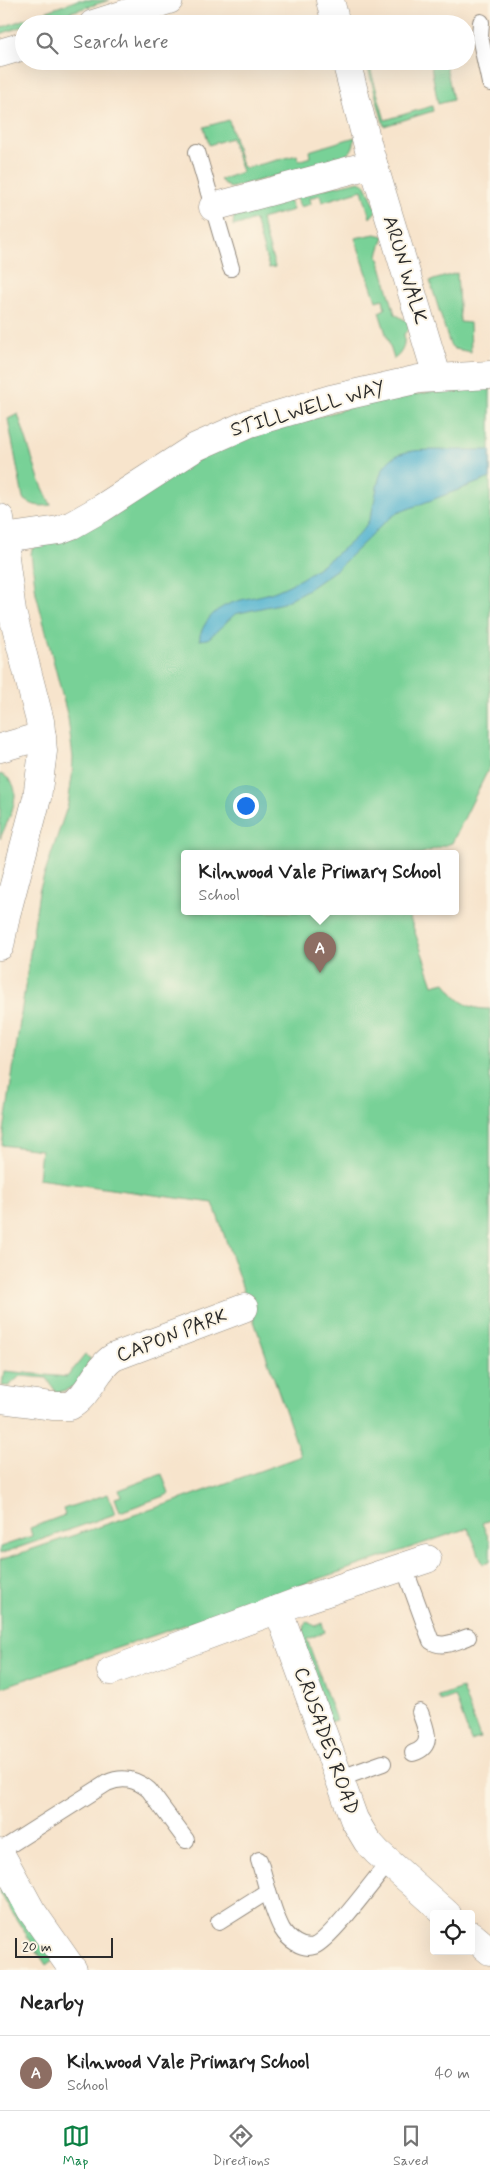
<!DOCTYPE html>
<style>
body{margin:0;font-family:Mynerve,sans-serif;background:#f6f6f6;color:#222}
.controls{position:absolute;right:15px;bottom:15px;display:grid;overflow:hidden;border-radius:5px;box-shadow:0 5px 20px #0002}
.controls button{width:45px;height:45px;display:grid;place-items:center;padding:0;border:0;border-bottom:1px solid #e0e0e0;background:#fff;color:#222;font:25px sans-serif}
.scale{position:absolute;left:15px;bottom:12px;width:98px;box-sizing:border-box;padding-left:5px;border:2px solid #2b2b2b;border-top:0;font-size:14px;line-height:18px;white-space:nowrap;color:#2b2b2b;-webkit-text-stroke:4px #fcf5e5;paint-order:stroke}
.you{position:absolute;left:245px;top:805px;width:18px;height:18px;margin:-12px;border:4px solid #fff;border-radius:50%;background:#1a73e8;box-shadow:0 0 0 8px #1a73e833}
.badge{display:grid;place-items:center;width:32px;height:32px;border-radius:50%;background:#0b8043;color:#fff;font-size:16px;font-weight:700}
.pin{position:absolute;translate:-50% -41px;filter:drop-shadow(0 1px 2px #0008)}
.pin::after{content:'';position:absolute;top:26px;width:18px;height:15px;background:inherit;clip-path:polygon(0 0,100% 0,50% 100%)}
.popup{position:absolute;left:181px;top:850px;width:278px;height:65px;box-sizing:border-box;display:grid;place-content:center;border-radius:5px;background:#fff;filter:drop-shadow(0 1px 4px #0005);font-size:16px;white-space:nowrap;color:#767676}
.popup b{font-size:19px;color:#222}
.popup::after{content:'';position:absolute;left:50%;top:100%;margin-left:-10px;border:10px solid transparent;border-top-color:#fff}
.list{margin:0;padding:0;list-style:none}
h2{display:flex;justify-content:space-between;align-items:center;height:65px;margin:0;padding:0 20px;font-size:21px}
h2 small{font-size:16px;font-weight:400;color:#767676}
.list li{display:grid;grid-template-columns:32px 1fr auto;gap:15px;align-items:center;box-sizing:border-box;height:75px;padding:0 20px;border-top:1px solid #e0e0e0}
.list b{display:block;font-size:19px;white-space:nowrap}
.list p{margin:0;font-size:16px;white-space:nowrap;color:#767676}
.list em{font-size:16px;font-style:normal;color:#767676}
.icon{flex:none;width:28px;height:28px;fill:none;stroke:currentColor;stroke-width:2;stroke-linecap:round;stroke-linejoin:round}
.map{position:relative;flex:none;width:490px;height:1970px;overflow:hidden}
.search{position:absolute;background:#fff;box-shadow:0 5px 20px #0002;left:15px;right:15px;top:15px;height:55px;display:flex;align-items:center;gap:12px;box-sizing:border-box;padding:0 18px;border-radius:28px;color:#767676;font-size:19px}
.sheet{height:140px;background:#fff}
nav{display:flex;justify-content:space-around;align-items:center;box-sizing:border-box;height:70px;border-top:1px solid #e0e0e0;background:#fff;font-size:14px;color:#767676}
nav a{display:grid;justify-items:center;gap:2px}
nav .on{color:#0b8043}
.map>svg:first-child{display:block}
.green{fill:#78d197;stroke:#527e61}
.water{fill:#51b3cf;stroke:#3e6f7d}
.lines{fill:none;stroke-linecap:round;stroke-linejoin:round}
.service-casing{stroke:#91887c;stroke-width:18}
.minor-casing{stroke:#91887c;stroke-width:29}
.tertiary-casing{stroke:#91887c;stroke-width:29}
.service{stroke:#fff;stroke-width:16}
.minor{stroke:#fff;stroke-width:28}
.tertiary{stroke:#fff;stroke-width:28}
.labels{text-anchor:middle;dominant-baseline:central;stroke-width:4;stroke-linejoin:round;paint-order:stroke}
.street-label{font-size:20px;fill:#2b2b2b;stroke:#fcf5e5}
</style>
<div class="map">
<svg width="490" height="1970" viewBox="0 0 490 1970">
<rect width="100%" height="100%" fill="#fcf5e5"/>
<filter id="ink" filterUnits="userSpaceOnUse"><feTurbulence type="fractalNoise" baseFrequency=".02" numOctaves="2"/><feDisplacementMap in="SourceGraphic" scale="10" xChannelSelector="R" yChannelSelector="G"/><feConvolveMatrix kernelMatrix="1 2 1 2 8 2 1 2 1" color-interpolation-filters="sRGB"/></filter>
<filter id="wash" filterUnits="userSpaceOnUse"><feTurbulence type="fractalNoise" baseFrequency=".0096" numOctaves="4" result="noise"/><feDisplacementMap in="SourceGraphic" scale="20" xChannelSelector="R" yChannelSelector="G"/><feGaussianBlur stdDeviation="1.12" result="paint"/><feColorMatrix in="noise" values="0 0 0 0 0 0 0 0 0 0 0 0 0 0 0 0 0 1.4 0 .05"/><feComposite in="paint" operator="in"/></filter>
<g filter="url(#wash)">
<rect width="100%" height="100%" fill="#f7e4cc"/>
<g class="green">
<path d="M 78,0 L 110,0 L 32,24 L 24,24 L 24,26 L 0,34 L 0,28 Z"/>
<path d="M 366,61 L 368,61 L 385,120 L 432,106 L 433,111 L 384,126 Z"/>
<path d="M 430,61 L 445,61 L 453,100 L 438,104 Z"/>
<path d="M 229,120 L 242,166 L 246,168 L 297,155 L 299,161 L 310,157 L 309,151 L 355,137 C 354,149 350,154 340,159 L 230,188 L 220,180 L 242,172 L 231,138 L 209,145 L 204,127 Z"/>
<path d="M 360,181 L 366,185 L 377,210 L 370,218 L 362,190 L 322,202 L 320,195 L 310,198 L 311,204 L 300,207 L 296,195 Z"/>
<path d="M 288,197 L 293,210 L 261,219 L 275,267 L 269,268 L 255,220 L 233,226 L 234,215 Z"/>
<path d="M 375,234 L 384,236 L 378,255 L 395,314 L 408,322 L 410,328 L 404,334 C 405,345 403,353 394,359 L 379,312 L 385,309 L 383,299 L 376,301 L 355,238 Z"/>
<path d="M 457,273 L 460,322 L 470,323 L 471,352 L 455,349 L 450,345 L 430,281 Z"/>
<path d="M 490,386 L 490,766 L 452,843 L 420,854 L 185,854 L 185,912 L 408,912 L 433,985 L 445,982 C 455,1000 469,1010 490,1009 L 490,1520 L 482,1523 L 490,1542 L 490,1562 L 483,1564 L 468,1528 L 0,1688 L 0,1560 L 182,1499 L 301,1456 L 213,1203 L 38,1179 L 41,1150 L 2,1145 L 39,891 L 68,804 L 72,777 L 73,758 L 68,718 L 36,593 L 31,554 L 32,549 L 215,451 L 244,439 L 361,404 L 443,390 Z"/>
<path d="M 18,414 L 39,479 L 51,505 C 39,507 32,506 23,498 L 8,419 Z"/>
<path d="M 0,774 C 30,784 7,821 0,839 Z"/>
<path d="M 85,1355 L 91,1359 C 80,1376 79,1390 56,1392 L 47,1378 L 20,1376 L 9,1386 L 2,1386 L 4,1371 L 67,1377 Z"/>
<path d="M 162,1474 L 169,1494 L 120,1512 L 115,1498 L 121,1496 L 119,1490 Z"/>
<path d="M 108,1494 L 115,1514 L 0,1554 L 0,1547 L 32,1536 L 30,1528 L 65,1515 L 63,1509 Z"/>
<path d="M 306,1621 L 315,1626 L 322,1623 L 325,1632 L 307,1639 L 336,1720 L 329,1722 L 302,1637 Z"/>
<path d="M 462,1688 L 480,1738 L 471,1741 L 455,1696 L 441,1701 L 439,1696 Z"/>
<path d="M 0,1875 L 54,1959 L 46,1965 L 0,1894 Z"/>
</g>
<path class="water" d="M 448,450 L 490,450 L 490,478 L 397,513 L 385,522 L 337,569 L 310,588 L 283,603 L 235,614 L 208,639 L 200,640 C 199,634 202,631 204,626 C 220,597 250,601 276,591 C 288,586 300,580 310,573 C 327,561 360,539 369,520 C 374,509 375,495 378,483 C 386,445 417,451 448,450 Z"/>
</g>
<g filter="url(#ink)">
<g class="lines">
<defs>
<g id="service">
<path d="M 481,22 L 480,37 L 490,83"/>
<path d="M 197,152 L 231,268"/>
<path d="M 404,1567 L 431,1641 C 442,1649 456,1641 468,1637"/>
<path d="M 413,1753 C 435,1746 426,1729 420,1712"/>
<path d="M 338,1779 L 383,1763"/>
<path d="M 0,1851 L 107,1783 C 123,1776 136,1779 149,1790 L 186,1840"/>
<path d="M 259,1860 C 266,1882 271,1909 282,1929 C 288,1939 302,1950 314,1946 C 330,1940 375,1879 388,1863"/>
<path d="M 219,1922 L 268,1891"/>
</g>
<g id="minor">
<path d="M 330,0 L 336,24"/>
<path d="M 346,61 L 369,150 L 437,376"/>
<path d="M 213,207 L 373,164"/>
<path d="M 3,538 L 59,530 L 72,525 L 102,508 L 196,447 L 250,423 L 331,399 L 419,379 L 490,375"/>
<path d="M 0,748 L 42,736"/>
<path d="M 0,1399 L 52,1406 L 70,1406 C 90,1395 95,1369 114,1357 L 244,1308"/>
<path d="M 278,1609 L 354,1819 L 367,1841 L 377,1852 L 447,1914"/>
<path d="M 111,1671 L 303,1600 L 427,1559"/>
<path d="M 471,1935 L 490,1951"/>
</g>
<g id="tertiary">
<path d="M 93,24 L 169,0"/>
<path d="M 0,53 L 24,46"/>
<path d="M 0,518 L 12,612 L 40,721 L 43,751 L 37,798 L 6,915 L 0,946"/>
<path d="M 0,1853 L 31,1910 L 73,1970"/>
</g>
</defs>
<use href="#service" class="service-casing"/>
<use href="#minor" class="minor-casing"/>
<use href="#tertiary" class="tertiary-casing"/>
<use href="#service" class="service"/>
<use href="#minor" class="minor"/>
<use href="#tertiary" class="tertiary"/>
</g>
</g>
<g class="labels">
<g class="street-label">
<text transform="translate(405 270) rotate(73)">ARUN WALK</text>
<text transform="translate(308 409) rotate(-16)">STILLWELL WAY</text>
<text transform="translate(172 1336) rotate(-21)">CAPON PARK</text>
<text transform="translate(326 1741) rotate(70)">CRUSADES ROAD</text>
</g>
</g>
</svg>
<div class="controls">
<button><svg class="icon" aria-label="locate" viewBox="0 0 24 24"><circle cx="12" cy="12" r="6"/><path d="M12 2v4M12 18v4M2 12h4M18 12h4"/></svg></button>
</div>
<div class="scale">20 m</div>
<div class="you"></div>
<div class="pin badge" style="left:320px;top:973px;background:#8d6e63">A</div>
<div class="popup"><b>Kilnwood Vale Primary School</b>School</div>
<div class="search"><svg class="icon" aria-label="search" viewBox="0 0 24 24"><circle cx="10" cy="10" r="6"/><path d="M15 15l6 6"/></svg>Search here</div>
</div>
<section class="sheet">
<h2>Nearby<small></small></h2>
<ul class="list">
<li><span class="badge" style="background:#8d6e63">A</span><div><b>Kilnwood Vale Primary School</b><p>School</p></div><em>40 m</em></li>
</ul>
</section>
<nav>
<a class="on"><svg class="icon" aria-label="map" viewBox="0 0 24 24"><path d="M3 6l6-2 6 2 6-2v14l-6 2-6-2-6 2zM9 4v14M15 6v14"/></svg>Map</a>
<a><svg class="icon" aria-label="directions" viewBox="0 0 24 24"><path d="M12 3l9 9-9 9-9-9zM9 14v-3h6M13 9l2 2-2 2"/></svg>Directions</a>
<a><svg class="icon" aria-label="saved" viewBox="0 0 24 24"><path d="M7 4h10v16l-5-4-5 4z"/></svg>Saved</a>
</nav>
